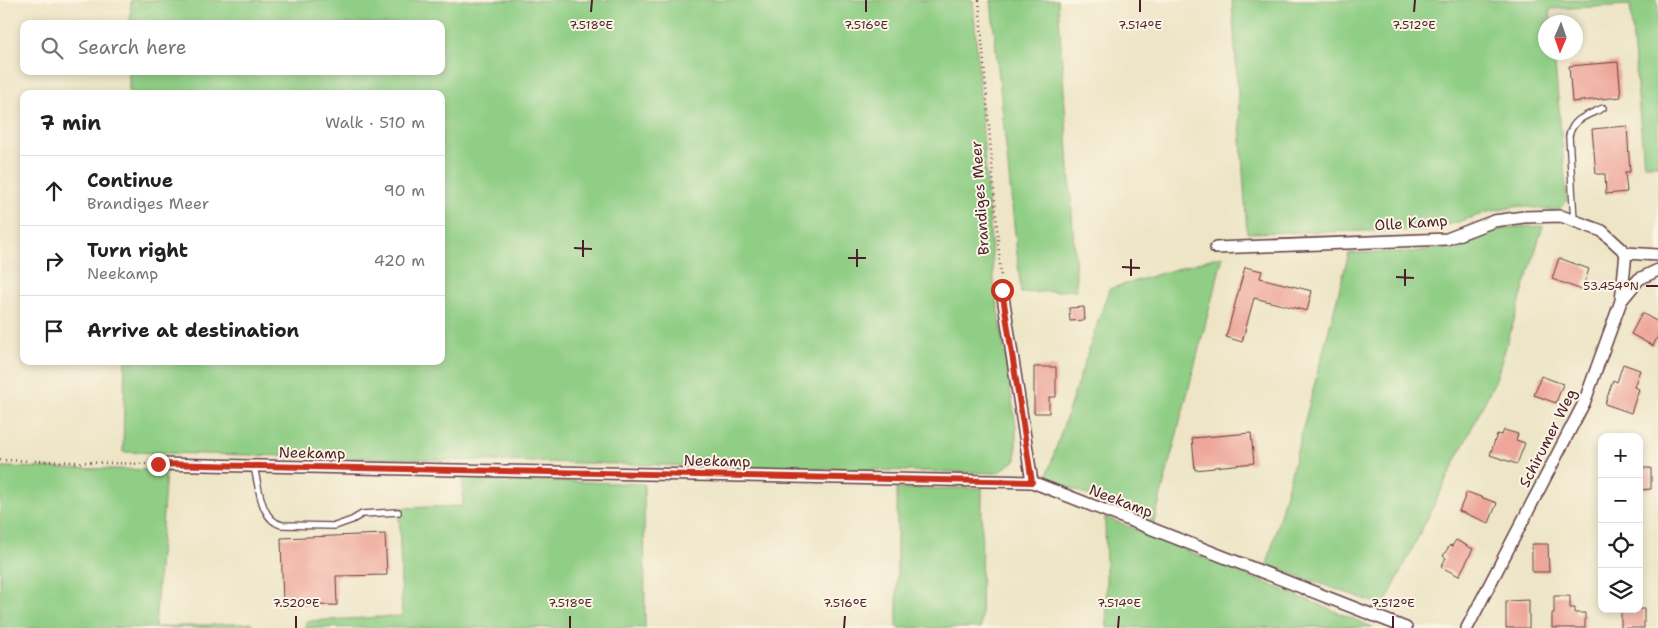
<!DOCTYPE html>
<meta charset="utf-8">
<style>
body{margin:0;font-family:"Shantell Sans",sans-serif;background:#f6f6f6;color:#202124}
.controls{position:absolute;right:15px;bottom:15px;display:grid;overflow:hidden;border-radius:10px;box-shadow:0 2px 8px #0003}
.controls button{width:45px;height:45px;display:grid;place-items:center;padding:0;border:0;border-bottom:1px solid #e0e0e0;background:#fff;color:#202124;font:25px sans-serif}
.compass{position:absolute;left:1538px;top:15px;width:45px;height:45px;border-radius:50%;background:#fff;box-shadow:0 2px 8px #0003;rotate:182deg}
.stop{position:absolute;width:15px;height:15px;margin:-11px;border:4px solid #c8321e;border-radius:50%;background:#fff}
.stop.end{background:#c8321e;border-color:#fff;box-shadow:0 1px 5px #0008}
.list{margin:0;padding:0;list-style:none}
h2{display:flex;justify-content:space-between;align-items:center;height:65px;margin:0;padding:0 20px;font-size:21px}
h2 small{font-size:16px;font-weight:400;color:#757577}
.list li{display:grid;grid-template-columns:32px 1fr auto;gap:15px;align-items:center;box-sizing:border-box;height:70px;padding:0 20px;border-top:1px solid #e0e0e0}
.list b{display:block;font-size:19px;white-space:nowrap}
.list p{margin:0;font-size:16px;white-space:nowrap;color:#757577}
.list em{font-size:16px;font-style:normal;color:#757577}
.icon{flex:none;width:28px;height:28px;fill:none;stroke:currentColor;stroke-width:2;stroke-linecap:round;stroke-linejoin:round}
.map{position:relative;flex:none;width:1658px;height:628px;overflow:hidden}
.search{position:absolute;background:#fff;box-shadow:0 2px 8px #0003;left:20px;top:20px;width:425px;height:55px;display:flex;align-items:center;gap:12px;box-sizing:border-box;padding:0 18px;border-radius:10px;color:#757577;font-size:19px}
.panel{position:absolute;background:#fff;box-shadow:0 2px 8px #0003;left:20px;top:90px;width:425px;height:275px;border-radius:10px}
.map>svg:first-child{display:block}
.green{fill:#90ce85;stroke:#6d7658}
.building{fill:#eda699}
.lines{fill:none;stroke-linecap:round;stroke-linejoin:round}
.service-casing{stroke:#623d42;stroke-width:8}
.minor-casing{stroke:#623d42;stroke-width:14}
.path{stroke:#623d42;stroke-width:2.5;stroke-dasharray:1 4;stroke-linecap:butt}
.service{stroke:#fff;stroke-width:5.5}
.minor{stroke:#fff;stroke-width:11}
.route{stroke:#c8321e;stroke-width:6}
.ticks{fill:none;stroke:#4a1f2b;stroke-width:2}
.labels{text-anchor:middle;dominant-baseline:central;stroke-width:4;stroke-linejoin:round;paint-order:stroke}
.street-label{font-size:15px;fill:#4a1f2b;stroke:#fcf5e5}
.ticks-label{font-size:12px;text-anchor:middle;fill:#4a1f2b;stroke:#fcf5e5;stroke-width:4;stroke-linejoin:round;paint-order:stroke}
</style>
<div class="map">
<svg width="1658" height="628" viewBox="0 0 1658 628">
<rect width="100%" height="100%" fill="#fcf5e5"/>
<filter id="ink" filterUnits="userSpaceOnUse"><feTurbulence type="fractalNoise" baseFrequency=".02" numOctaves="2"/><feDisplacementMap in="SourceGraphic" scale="10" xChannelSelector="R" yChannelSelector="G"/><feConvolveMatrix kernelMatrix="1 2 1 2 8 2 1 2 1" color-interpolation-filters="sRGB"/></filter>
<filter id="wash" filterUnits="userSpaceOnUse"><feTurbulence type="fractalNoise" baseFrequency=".0096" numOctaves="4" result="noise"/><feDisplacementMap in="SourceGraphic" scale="20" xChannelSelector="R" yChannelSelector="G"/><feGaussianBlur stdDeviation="1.12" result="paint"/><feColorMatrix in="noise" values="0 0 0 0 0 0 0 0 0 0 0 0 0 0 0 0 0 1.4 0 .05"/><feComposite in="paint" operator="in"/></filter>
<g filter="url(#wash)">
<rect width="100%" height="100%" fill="#ede5c6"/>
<g class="green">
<path d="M 131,0 L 973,0 L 994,282 L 1016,427 L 1016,460 L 997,473 L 123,452 L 125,361 L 441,361 L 441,94 L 129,94 L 129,71 L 441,71 L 441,24 L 130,24 Z"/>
<path d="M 991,0 L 1058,0 L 1077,290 L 1021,293 Z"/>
<path d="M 1232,0 L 1658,0 L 1658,165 L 1644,165 L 1630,5 L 1550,9 L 1551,22 L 1546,22 L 1546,52 L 1554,53 L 1567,201 L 1557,211 L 1520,206 L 1488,212 L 1459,222 L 1422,230 L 1247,233 Z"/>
<path d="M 1543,226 L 1496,379 L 1384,606 L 1267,565 L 1349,253 L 1413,252 L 1453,245 L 1490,232 L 1512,227 Z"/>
<path d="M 1223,256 L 1154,522 L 1046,478 L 1109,289 L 1210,259 Z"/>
<path d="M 0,467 L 166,470 L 155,627 L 252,623 L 252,628 L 0,628 Z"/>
<path d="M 463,478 L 644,484 L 645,628 L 305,628 L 306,621 L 402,616 L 399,508 L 463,506 Z"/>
<path d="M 982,488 L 981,628 L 897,628 L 897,489 Z"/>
<path d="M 1105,517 L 1373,627 L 1107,628 Z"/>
</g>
<g id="blocks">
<g class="building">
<path d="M 1618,62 L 1621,97 L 1572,102 L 1569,66 Z"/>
<path d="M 1627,126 L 1630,172 L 1625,172 L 1627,192 L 1606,194 L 1605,174 L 1596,174 L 1592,129 Z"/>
<path d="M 1559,258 L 1589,269 L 1582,290 L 1552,279 Z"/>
<path d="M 1245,267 L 1262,271 L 1260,278 L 1312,291 L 1307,311 L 1254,298 L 1242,342 L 1226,337 Z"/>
<path d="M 1084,307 L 1085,320 L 1070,321 L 1069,308 Z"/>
<path d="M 1642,313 L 1658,322 L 1658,336 L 1653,346 L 1631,334 Z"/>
<path d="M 1623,364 L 1640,370 L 1634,387 L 1639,389 L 1631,413 L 1605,404 L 1613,380 L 1617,382 Z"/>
<path d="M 1034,367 L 1056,367 L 1056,397 L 1049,397 L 1049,413 L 1034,413 Z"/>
<path d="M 1541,376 L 1563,384 L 1556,403 L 1534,395 Z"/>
<path d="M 1504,430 L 1518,434 L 1516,440 L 1525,443 L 1517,464 L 1490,455 L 1497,434 L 1502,435 Z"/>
<path d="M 1251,433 L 1254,463 L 1214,467 L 1214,468 L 1195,470 L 1192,438 Z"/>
<path d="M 1639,468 L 1651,468 L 1651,489 L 1639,490 Z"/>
<path d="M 1467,492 L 1497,503 L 1489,523 L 1459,511 Z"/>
<path d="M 385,534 L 387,575 L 336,576 L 337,605 L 283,606 L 281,538 Z"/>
<path d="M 1456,540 L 1473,549 L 1459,576 L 1441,567 L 1446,558 L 1443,556 L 1450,545 L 1452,546 Z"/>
<path d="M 1532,544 L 1548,544 L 1549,572 L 1532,572 Z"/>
<path d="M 1554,596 L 1570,596 L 1570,608 L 1575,608 L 1575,613 L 1585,613 L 1585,628 L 1552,628 L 1552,613 L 1554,613 Z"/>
<path d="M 1529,600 L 1529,628 L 1506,628 L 1506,601 Z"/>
<rect x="1621" y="609" width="23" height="19"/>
</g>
</g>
</g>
<g filter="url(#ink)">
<use href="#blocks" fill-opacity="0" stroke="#623d42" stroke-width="1"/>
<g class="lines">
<defs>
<g id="service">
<path d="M 1574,221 L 1569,136 C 1573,118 1587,116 1603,108"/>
<path d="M 254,467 C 259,486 260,520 282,525 L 335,526 L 352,520 L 362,514 L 398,512"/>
</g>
<g id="minor">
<path d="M 1216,248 L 1447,239 L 1494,221 L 1524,217 L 1561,216 L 1602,231 L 1626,253 L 1658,255"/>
<path d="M 1002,290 L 1032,482"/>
<path d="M 1621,301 L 1626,253"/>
<path d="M 158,464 L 1032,482 L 1406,628"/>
<path d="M 1467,628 L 1584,403 L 1621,301 L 1639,279 L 1658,270"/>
</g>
</defs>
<use href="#service" class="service-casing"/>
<use href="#minor" class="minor-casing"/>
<g class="path">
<path d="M 979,0 L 1001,278"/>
<path d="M 0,460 L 146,464"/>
</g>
<use href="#service" class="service"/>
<use href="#minor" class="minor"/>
</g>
</g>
<g class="lines" filter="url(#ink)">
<path class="route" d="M 158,464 L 1032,482 L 1002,290"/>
</g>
<path class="ticks" d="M 591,12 L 592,0M 866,12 L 866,0M 1140,12 L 1140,0M 1414,12 L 1415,0M 574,248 L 592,249M 583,257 L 583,240M 848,258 L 866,258M 857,267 L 857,249M 1122,267 L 1140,268M 1131,276 L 1131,259M 1396,277 L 1414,278M 1405,286 L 1405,269M 1646,286 L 1658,286M 296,628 L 296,616M 570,628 L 570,616M 844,628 L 845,616M 1118,628 L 1119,616M 1393,628 L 1393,616"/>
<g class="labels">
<g class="street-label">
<text transform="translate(980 198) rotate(-94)">Brandiges Meer</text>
<text transform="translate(1411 223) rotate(-4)">Olle Kamp</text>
<text transform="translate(1548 438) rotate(-63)">Schirumer Weg</text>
<text transform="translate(312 453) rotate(1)">Neekamp</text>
<text transform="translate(717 461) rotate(1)">Neekamp</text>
<text transform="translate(1121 501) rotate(21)">Neekamp</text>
</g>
</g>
<g class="ticks-label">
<text x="591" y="29">7.518°E</text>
<text x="866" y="29">7.516°E</text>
<text x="1140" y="29">7.514°E</text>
<text x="1414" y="29">7.512°E</text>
<text x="1611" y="290">53.454°N</text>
<text x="296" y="607">7.520°E</text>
<text x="570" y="607">7.518°E</text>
<text x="845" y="607">7.516°E</text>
<text x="1119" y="607">7.514°E</text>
<text x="1393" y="607">7.512°E</text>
</g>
</svg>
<div class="controls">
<button>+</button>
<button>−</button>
<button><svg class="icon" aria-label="locate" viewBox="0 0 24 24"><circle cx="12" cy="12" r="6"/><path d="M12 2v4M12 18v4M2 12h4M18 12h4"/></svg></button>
<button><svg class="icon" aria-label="layers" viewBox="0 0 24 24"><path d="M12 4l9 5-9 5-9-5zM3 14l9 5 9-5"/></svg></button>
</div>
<svg class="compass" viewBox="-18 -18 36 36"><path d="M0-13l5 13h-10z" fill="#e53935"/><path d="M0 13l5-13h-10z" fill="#757577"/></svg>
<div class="stop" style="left:1002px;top:290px"></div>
<div class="stop end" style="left:158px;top:464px"></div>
<div class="search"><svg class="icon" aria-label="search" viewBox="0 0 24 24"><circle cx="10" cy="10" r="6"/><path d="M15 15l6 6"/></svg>Search here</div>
<section class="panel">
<h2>7 min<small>Walk · 510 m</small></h2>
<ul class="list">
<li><svg class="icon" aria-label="ahead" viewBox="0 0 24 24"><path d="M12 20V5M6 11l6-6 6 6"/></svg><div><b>Continue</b><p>Brandiges Meer</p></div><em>90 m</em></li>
<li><svg class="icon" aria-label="right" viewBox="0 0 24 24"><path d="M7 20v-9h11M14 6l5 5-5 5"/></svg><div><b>Turn right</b><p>Neekamp</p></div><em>420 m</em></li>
<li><svg class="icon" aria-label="arrive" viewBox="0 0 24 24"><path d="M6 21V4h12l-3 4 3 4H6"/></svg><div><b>Arrive at destination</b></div></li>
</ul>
</section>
</div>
